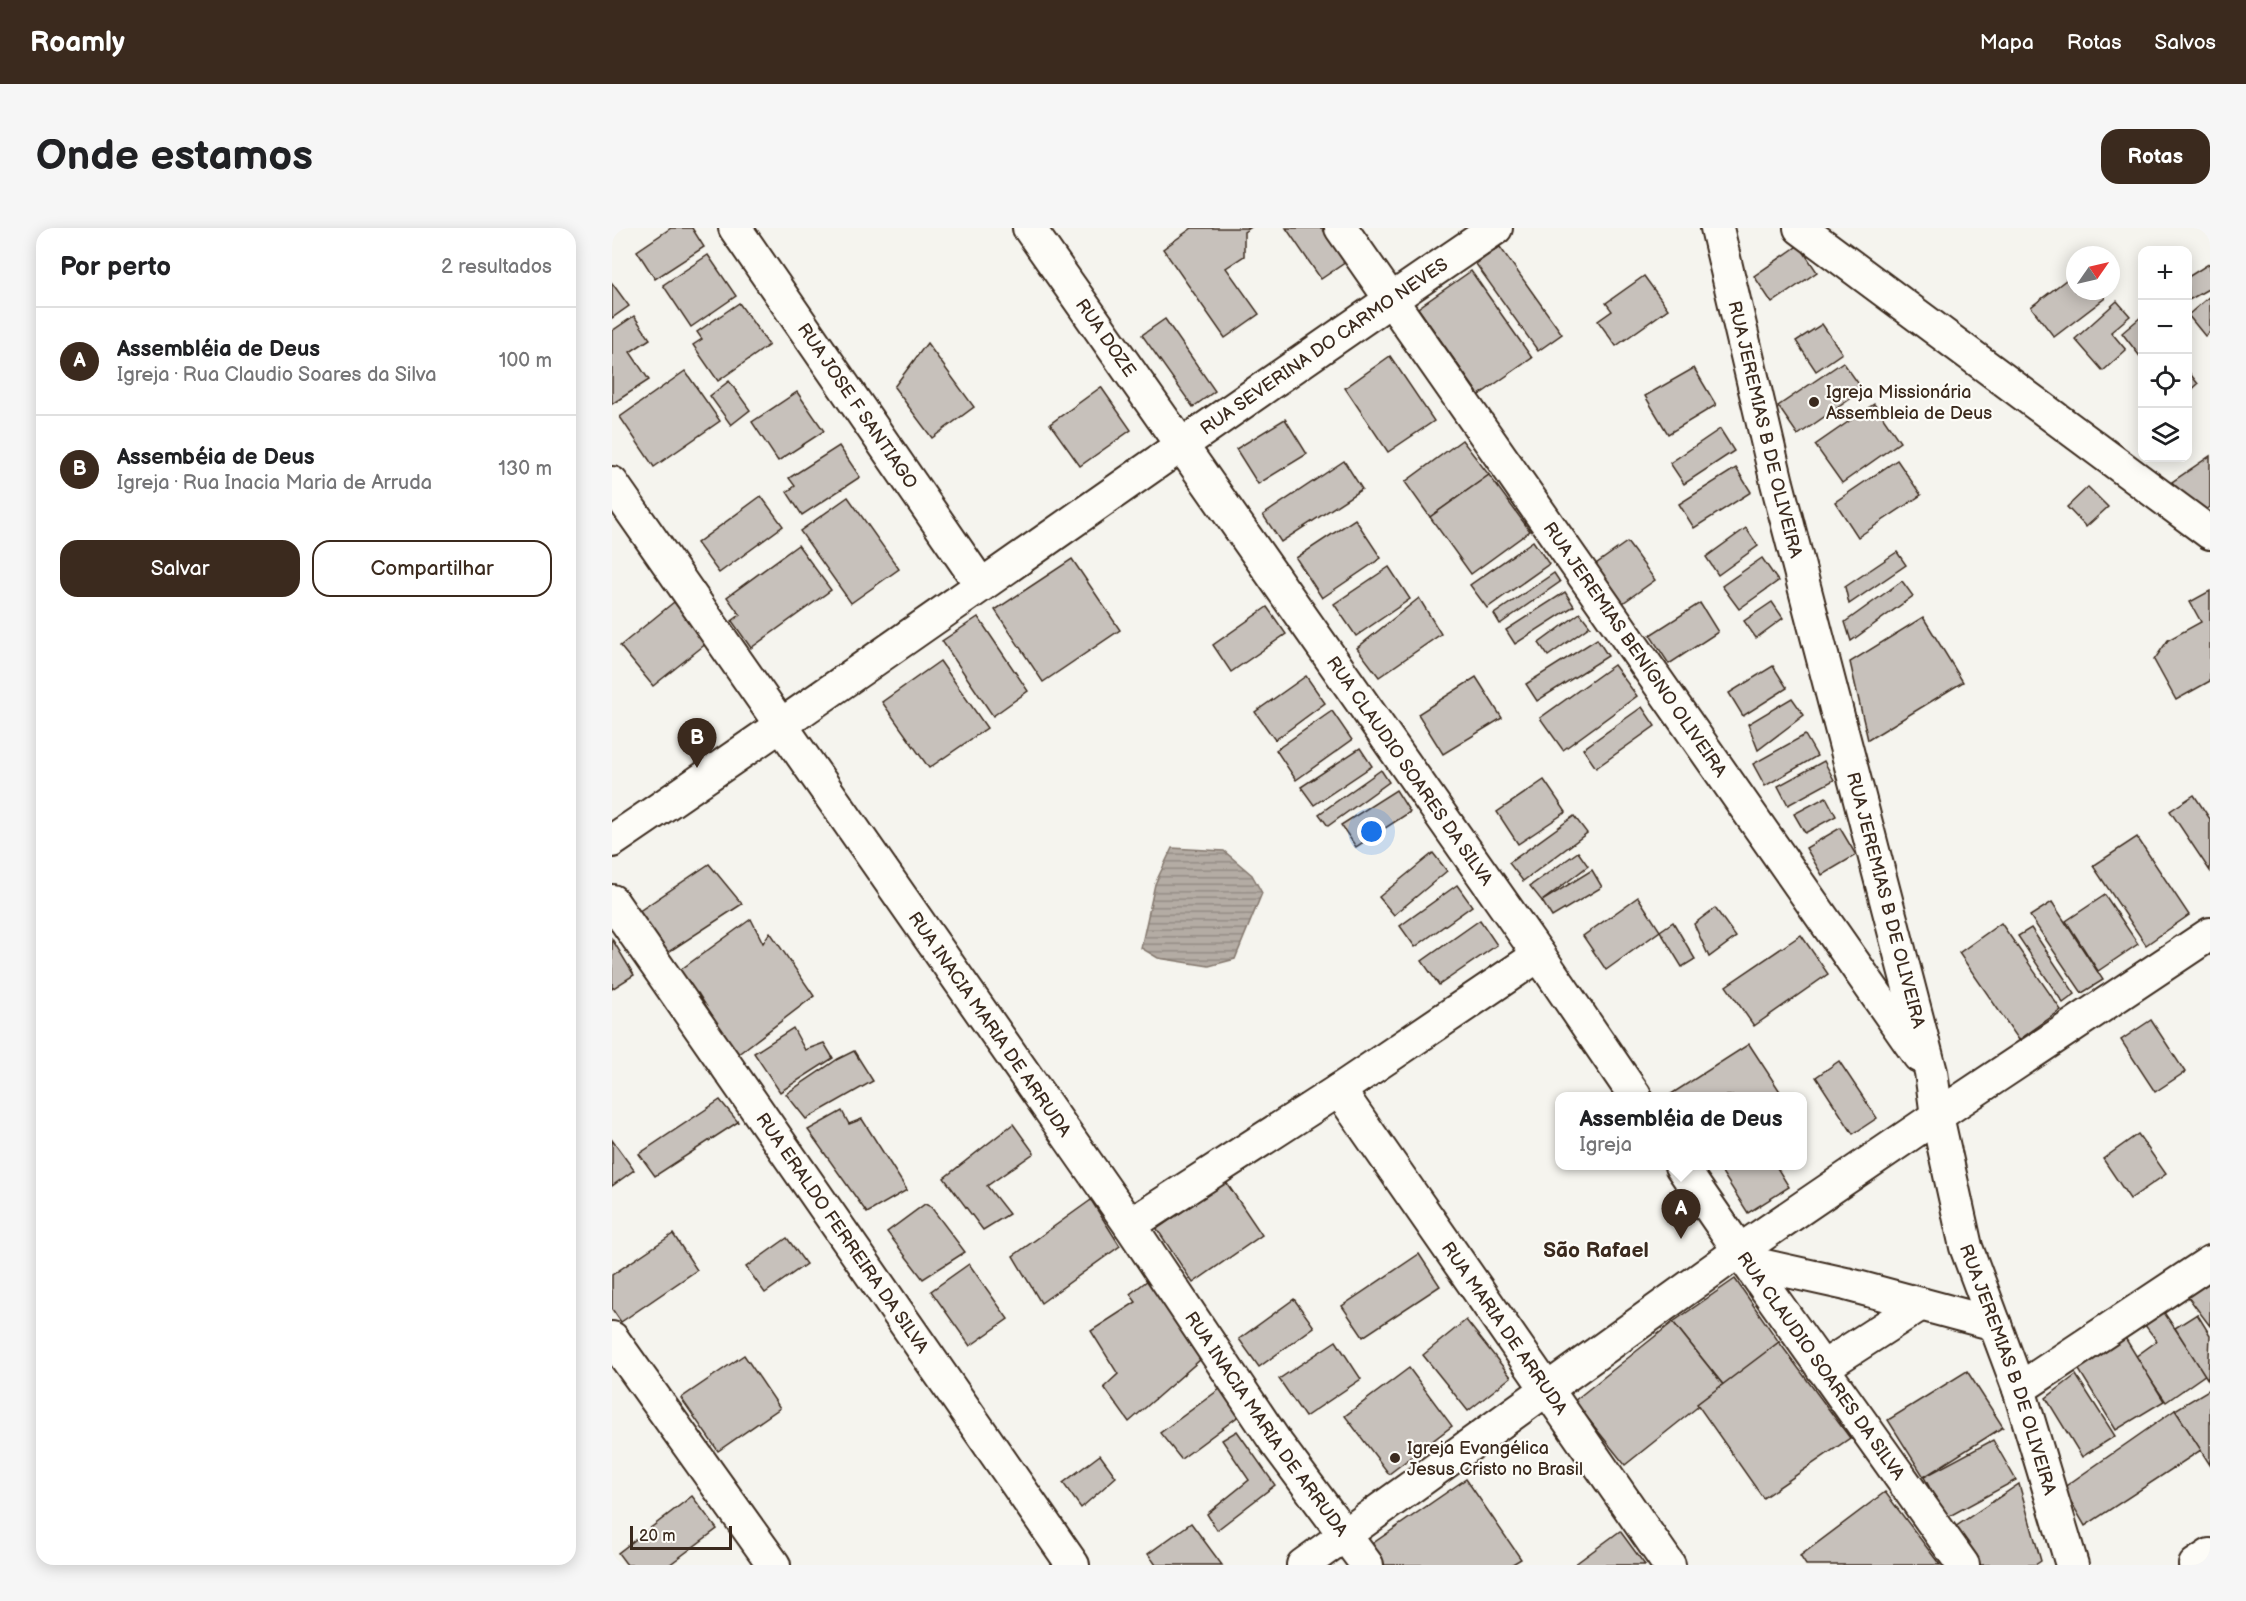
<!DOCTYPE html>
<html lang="pt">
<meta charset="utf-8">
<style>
body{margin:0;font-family:"Balsamiq Sans",sans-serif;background:#f6f6f6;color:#202124}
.controls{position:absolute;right:18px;top:18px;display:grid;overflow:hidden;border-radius:12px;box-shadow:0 3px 15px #0003}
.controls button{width:54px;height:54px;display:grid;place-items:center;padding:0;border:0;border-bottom:2px solid #e0e0e0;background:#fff;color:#202124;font:30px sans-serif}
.compass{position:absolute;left:1454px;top:18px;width:54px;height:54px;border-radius:50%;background:#fff;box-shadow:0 3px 15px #0003;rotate:56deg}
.scale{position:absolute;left:18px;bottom:15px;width:102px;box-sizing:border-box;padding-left:6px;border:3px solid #3b2a1e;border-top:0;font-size:16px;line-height:21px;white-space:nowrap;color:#3b2a1e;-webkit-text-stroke:4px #fdfcf7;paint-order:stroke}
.you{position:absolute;left:760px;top:604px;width:21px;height:21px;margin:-15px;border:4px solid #fff;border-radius:50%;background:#1a73e8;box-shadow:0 0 0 9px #1a73e833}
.badge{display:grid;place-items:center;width:39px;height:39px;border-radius:50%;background:#3b2a1e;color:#fff;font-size:20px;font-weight:700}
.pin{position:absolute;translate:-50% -50px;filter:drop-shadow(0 2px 3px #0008)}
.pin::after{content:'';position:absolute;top:32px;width:21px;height:18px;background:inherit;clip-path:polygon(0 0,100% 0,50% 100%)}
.popup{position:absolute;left:943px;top:864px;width:252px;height:78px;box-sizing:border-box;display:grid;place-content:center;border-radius:12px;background:#fff;filter:drop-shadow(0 2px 4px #0005);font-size:20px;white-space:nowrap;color:#757577}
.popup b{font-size:22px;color:#202124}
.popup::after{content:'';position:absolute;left:50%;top:100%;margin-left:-12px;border:12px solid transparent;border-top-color:#fff}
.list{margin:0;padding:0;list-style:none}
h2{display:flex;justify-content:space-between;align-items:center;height:78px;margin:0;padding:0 24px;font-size:26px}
h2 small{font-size:20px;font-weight:400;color:#757577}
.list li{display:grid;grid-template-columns:39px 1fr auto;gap:18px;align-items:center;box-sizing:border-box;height:108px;padding:0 24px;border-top:2px solid #e0e0e0}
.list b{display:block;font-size:22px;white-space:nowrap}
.list p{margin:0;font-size:20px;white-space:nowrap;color:#757577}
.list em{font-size:20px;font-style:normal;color:#757577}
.actions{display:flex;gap:12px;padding:18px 24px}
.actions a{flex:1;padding:14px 0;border:2px solid #3b2a1e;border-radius:18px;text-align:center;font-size:21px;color:#3b2a1e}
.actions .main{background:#3b2a1e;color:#fff}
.icon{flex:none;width:33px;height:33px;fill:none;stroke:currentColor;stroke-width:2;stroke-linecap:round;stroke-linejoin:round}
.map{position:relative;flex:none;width:1598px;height:1337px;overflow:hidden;border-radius:18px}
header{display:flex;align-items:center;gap:36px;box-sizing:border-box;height:84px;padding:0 30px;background:#3b2a1e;color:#fff}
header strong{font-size:28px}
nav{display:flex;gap:33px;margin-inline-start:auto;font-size:21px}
.intro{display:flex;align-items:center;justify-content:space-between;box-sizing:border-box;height:144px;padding:0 36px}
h1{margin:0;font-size:42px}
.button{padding:15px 27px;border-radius:18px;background:#3b2a1e;color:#fff;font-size:21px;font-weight:700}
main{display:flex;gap:36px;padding:0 36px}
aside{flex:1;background:#fff;border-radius:18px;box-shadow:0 3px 15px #0003}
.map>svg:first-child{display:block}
.water{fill:url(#water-rules);stroke:#84786e;stroke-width:1.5}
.building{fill:#c7c1bb;stroke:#3b2a1e;stroke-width:1.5}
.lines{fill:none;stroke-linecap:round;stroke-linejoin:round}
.minor-casing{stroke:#3b2a1e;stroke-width:36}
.minor{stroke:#fdfcf7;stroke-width:32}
.poi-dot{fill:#3b2a1e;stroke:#fdfcf7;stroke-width:2}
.labels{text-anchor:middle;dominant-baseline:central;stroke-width:4.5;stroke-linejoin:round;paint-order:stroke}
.street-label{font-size:18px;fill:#3b2a1e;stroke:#fdfcf7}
.poi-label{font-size:18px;fill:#3b2a1e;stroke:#fdfcf7;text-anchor:start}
.quarter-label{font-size:21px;font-weight:bold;fill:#3b2a1e;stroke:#fdfcf7}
</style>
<header>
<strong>Roamly</strong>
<nav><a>Mapa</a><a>Rotas</a><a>Salvos</a></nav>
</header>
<div class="intro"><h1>Onde estamos</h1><a class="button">Rotas</a></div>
<main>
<aside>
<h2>Por perto<small>2 resultados</small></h2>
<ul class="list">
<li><span class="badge">A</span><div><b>Assembléia de Deus</b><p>Igreja · Rua Claudio Soares da Silva</p></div><em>100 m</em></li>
<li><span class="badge">B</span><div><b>Assembéia de Deus</b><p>Igreja · Rua Inacia Maria de Arruda</p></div><em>130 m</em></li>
</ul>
<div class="actions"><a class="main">Salvar</a><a>Compartilhar</a></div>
</aside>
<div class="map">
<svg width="1598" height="1337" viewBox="0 0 1598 1337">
<defs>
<pattern id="water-rules" width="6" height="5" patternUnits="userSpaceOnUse" patternTransform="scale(1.5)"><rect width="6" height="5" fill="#b4aca4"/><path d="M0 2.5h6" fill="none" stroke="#948c85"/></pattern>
</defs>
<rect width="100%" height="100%" fill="#f5f4ee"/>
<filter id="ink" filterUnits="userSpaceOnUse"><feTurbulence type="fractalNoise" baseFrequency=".0167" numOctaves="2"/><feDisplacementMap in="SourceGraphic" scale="12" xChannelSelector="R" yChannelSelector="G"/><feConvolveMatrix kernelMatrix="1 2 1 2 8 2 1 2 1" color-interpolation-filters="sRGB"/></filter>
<g filter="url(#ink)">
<path class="water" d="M 560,620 L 612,623 L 640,647 L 650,665 L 623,731 L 597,738 L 546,730 L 529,720 L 543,656 Z"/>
<g class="building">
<path d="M 59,0 L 80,0 L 92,19 L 43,51 L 25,23 Z"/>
<path d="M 580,0 L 638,0 L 632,4 L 632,28 L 614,40 L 647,86 L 613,110 L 551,21 Z"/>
<path d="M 674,0 L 710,0 L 734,34 L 709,51 Z"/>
<path d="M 1187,17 L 1205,44 L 1160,75 L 1142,48 Z"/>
<path d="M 888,19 L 950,106 L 926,123 L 864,36 Z"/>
<path d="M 96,27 L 124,68 L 79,99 L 51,57 Z"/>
<path d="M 1598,35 L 1598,60 L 1577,72 L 1576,49 Z"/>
<path d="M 859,43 L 920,130 L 867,167 L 806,80 Z"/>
<path d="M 1463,45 L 1463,63 L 1488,63 L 1493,70 L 1442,109 L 1419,79 Z"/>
<path d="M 1032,48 L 1056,81 L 1004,118 L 986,93 L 1000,83 L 994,75 Z"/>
<path d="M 0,55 L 17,78 L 0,90 Z"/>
<path d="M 1598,68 L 1598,104 L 1593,108 L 1576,87 Z"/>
<path d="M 1505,73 L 1518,88 L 1499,104 L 1514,122 L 1491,143 L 1463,111 Z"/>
<path d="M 127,75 L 157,117 L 106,153 L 81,117 L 90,111 L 85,104 Z"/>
<path d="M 22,88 L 38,111 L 18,124 L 37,152 L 0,176 L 0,103 Z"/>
<path d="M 1530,88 L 1530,131 L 1510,105 Z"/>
<path d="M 553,91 L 603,163 L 581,179 L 530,107 Z"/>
<path d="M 1210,96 L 1230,125 L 1204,143 L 1184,113 Z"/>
<path d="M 315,115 L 362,179 L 320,210 L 282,159 Z"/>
<path d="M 778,128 L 822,193 L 776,224 L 733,160 Z"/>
<path d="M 1231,134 L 1251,162 L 1186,207 L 1166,178 Z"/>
<path d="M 1082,140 L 1104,177 L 1056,206 L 1033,168 Z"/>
<path d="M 73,143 L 108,193 L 42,239 L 8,189 Z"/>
<path d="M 1576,143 L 1586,156 L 1576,165 Z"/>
<path d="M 117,153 L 138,182 L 119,197 L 98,168 Z"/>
<path d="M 489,159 L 519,202 L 468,238 L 438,196 Z"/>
<path d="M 185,164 L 212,203 L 166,233 L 140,194 Z"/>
<path d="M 1262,176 L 1288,214 L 1230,255 L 1203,217 Z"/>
<path d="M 673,191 L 695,226 L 646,256 L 624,221 Z"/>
<path d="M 1108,201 L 1122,223 L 1072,256 L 1058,235 Z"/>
<path d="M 850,212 L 877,247 L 818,289 L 793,254 Z"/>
<path d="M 227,218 L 248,249 L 190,287 L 175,264 L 183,258 L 177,250 Z"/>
<path d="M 1598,228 L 1598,279 L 1589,286 L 1560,254 Z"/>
<path d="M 1285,232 L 1309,267 L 1246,309 L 1223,274 Z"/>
<path d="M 732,233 L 750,261 L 669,314 L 651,287 Z"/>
<path d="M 1124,240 L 1139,264 L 1082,300 L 1067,276 Z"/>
<path d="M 877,247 L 918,303 L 859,346 L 818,289 Z"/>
<path d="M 1476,259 L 1496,279 L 1474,299 L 1455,279 Z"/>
<path d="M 149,268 L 171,298 L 107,345 L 85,315 Z"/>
<path d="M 236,269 L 287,341 L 239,375 L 188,303 Z"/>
<path d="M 743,291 L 769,330 L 710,370 L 684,330 Z"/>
<path d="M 1134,300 L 1146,318 L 1106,347 L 1094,329 Z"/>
<path d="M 921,313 L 937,336 L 875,380 L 858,357 Z"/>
<path d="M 1015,314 L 1043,352 L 1008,377 L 981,338 Z"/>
<path d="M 186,317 L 219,362 L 139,420 L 120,393 L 128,387 L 115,369 Z"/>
<path d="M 1285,324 L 1294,337 L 1237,376 L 1233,359 Z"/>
<path d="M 1150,330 L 1166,353 L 1127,381 L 1110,358 Z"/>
<path d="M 460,331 L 508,402 L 431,454 L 383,382 Z"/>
<path d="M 777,339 L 798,371 L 744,408 L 722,376 Z"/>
<path d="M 942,345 L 948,354 L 888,396 L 882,386 Z"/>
<path d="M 1290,353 L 1301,368 L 1239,413 L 1233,394 Z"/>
<path d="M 1598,363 L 1598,453 L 1564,472 L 1542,432 L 1556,412 L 1589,394 L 1578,374 Z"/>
<path d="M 953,364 L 962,378 L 903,416 L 894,402 Z"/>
<path d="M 807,370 L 829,406 L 767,449 L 745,420 Z"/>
<path d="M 62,374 L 95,415 L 41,458 L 8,418 Z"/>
<path d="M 1160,374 L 1171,390 L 1144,410 L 1132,393 Z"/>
<path d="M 1088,375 L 1106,404 L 1057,436 L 1038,407 Z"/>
<path d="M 655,379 L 674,406 L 619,444 L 601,417 Z"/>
<path d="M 968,385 L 978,398 L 936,428 L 927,415 Z"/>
<path d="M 366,389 L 416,463 L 381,488 L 330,413 Z"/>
<path d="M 1311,389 L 1351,454 L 1256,512 L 1238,434 Z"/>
<path d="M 985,411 L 996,428 L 925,473 L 914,456 Z"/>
<path d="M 328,433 L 375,500 L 317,540 L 270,474 Z"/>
<path d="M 1002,437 L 1025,468 L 951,522 L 928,490 Z"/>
<path d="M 1161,438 L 1175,460 L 1131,488 L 1117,465 Z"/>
<path d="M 694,448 L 713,475 L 663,512 L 643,484 Z"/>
<path d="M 864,449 L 890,490 L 831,526 L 806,486 Z"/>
<path d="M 1180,470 L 1192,487 L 1146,522 L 1136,496 Z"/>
<path d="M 1030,479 L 1043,498 L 984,540 L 971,521 Z"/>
<path d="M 720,483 L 740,512 L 684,552 L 664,522 Z"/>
<path d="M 1193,507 L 1205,528 L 1153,558 L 1141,536 Z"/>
<path d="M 748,520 L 760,538 L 702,577 L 689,559 Z"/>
<path d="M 1212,533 L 1222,552 L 1176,577 L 1166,558 Z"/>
<path d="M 769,542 L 777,554 L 716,598 L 707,586 Z"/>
<path d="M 932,552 L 954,584 L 906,616 L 885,584 Z"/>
<path d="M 784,562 L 798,584 L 744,619 L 729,597 Z"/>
<path d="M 1582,567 L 1598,591 L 1598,643 L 1558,583 Z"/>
<path d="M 1214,569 L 1224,588 L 1193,605 L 1182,586 Z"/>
<path d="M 962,588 L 975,605 L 911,653 L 897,635 Z"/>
<path d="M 1228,600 L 1244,627 L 1210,647 L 1194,620 Z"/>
<path d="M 1525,609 L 1577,687 L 1534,717 L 1481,638 Z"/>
<path d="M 966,624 L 976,638 L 930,673 L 918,658 Z"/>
<path d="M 821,625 L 835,643 L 782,687 L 767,669 Z"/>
<path d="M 97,636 L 130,676 L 55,725 L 26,684 Z"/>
<path d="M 980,642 L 990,659 L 940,689 L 930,673 Z"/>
<path d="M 845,657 L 860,678 L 803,719 L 788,698 Z"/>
<path d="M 1493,667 L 1526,716 L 1486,743 L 1454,693 Z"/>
<path d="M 1026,669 L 1048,703 L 994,742 L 971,708 Z"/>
<path d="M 1440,674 L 1491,752 L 1470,765 L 1418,688 Z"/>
<path d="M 1103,680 L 1124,709 L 1097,729 L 1082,696 Z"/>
<path d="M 139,691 L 151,715 L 158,704 L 202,768 L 125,827 L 86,765 L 75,766 L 64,745 Z"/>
<path d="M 868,692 L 885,717 L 827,757 L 810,733 Z"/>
<path d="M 1061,694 L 1083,731 L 1070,739 L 1048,703 Z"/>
<path d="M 1389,695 L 1449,782 L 1407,812 L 1347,725 Z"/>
<path d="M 1419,700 L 1463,766 L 1451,775 L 1406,708 Z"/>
<path d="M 1189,707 L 1216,746 L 1142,798 L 1114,758 Z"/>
<path d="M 0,711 L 22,747 L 0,761 Z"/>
<path d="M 1539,792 L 1573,844 L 1543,864 L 1509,812 Z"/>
<path d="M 181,800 L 193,822 L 212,815 L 221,830 L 168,864 L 142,825 Z"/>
<path d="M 1137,816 L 1171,868 L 1056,868 Z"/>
<path d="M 242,823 L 261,853 L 194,891 L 174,866 L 226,831 Z"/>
<path d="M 1227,833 L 1265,890 L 1241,906 L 1204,849 Z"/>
<path d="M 108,872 L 126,894 L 43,948 L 27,926 Z"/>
<path d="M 230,883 L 237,896 L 250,891 L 295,962 L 255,985 L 196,902 Z"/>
<path d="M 401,896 L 422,925 L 375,958 L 397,986 L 371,1002 L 332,950 Z"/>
<path d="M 1526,906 L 1554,946 L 1518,971 L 1491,931 Z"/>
<path d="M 0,912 L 22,942 L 0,958 Z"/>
<path d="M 1106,938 L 1164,938 L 1177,959 L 1136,985 Z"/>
<path d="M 614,954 L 650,1007 L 581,1055 L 545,1001 Z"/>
<path d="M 479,972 L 508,1018 L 429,1075 L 401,1028 Z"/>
<path d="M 313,976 L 319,979 L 353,1024 L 311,1051 L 275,1004 Z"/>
<path d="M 61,1006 L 85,1042 L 9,1094 L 0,1081 L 0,1047 Z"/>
<path d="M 175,1010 L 194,1036 L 153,1065 L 134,1039 Z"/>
<path d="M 807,1026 L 828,1058 L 751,1109 L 730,1078 Z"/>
<path d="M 357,1036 L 396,1091 L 358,1118 L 319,1063 Z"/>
<path d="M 540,1049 L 589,1131 L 517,1194 L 492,1159 L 506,1146 L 479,1103 L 524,1074 L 518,1066 Z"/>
<path d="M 1123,1051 L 1167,1114 L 1112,1158 L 1061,1094 Z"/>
<path d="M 1598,1052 L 1598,1098 L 1576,1069 Z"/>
<path d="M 682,1071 L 702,1099 L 647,1139 L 627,1111 Z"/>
<path d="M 1551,1083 L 1594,1146 L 1554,1174 L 1523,1129 L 1545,1113 L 1532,1096 Z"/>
<path d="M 1585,1086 L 1598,1107 L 1596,1152 L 1563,1100 Z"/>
<path d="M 854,1092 L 899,1149 L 856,1183 L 811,1127 Z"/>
<path d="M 1061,1094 L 1112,1158 L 1013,1237 L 962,1173 Z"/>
<path d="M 1512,1108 L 1552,1173 L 1504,1202 L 1464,1137 Z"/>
<path d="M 724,1113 L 749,1151 L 693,1189 L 667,1151 Z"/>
<path d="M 1167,1114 L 1238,1210 L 1151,1270 L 1085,1176 Z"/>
<path d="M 132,1127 L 168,1180 L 106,1223 L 69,1170 Z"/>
<path d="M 797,1140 L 840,1198 L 777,1246 L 733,1188 Z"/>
<path d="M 1355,1143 L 1391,1199 L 1312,1249 L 1276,1192 Z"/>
<path d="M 1464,1147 L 1503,1208 L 1470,1229 L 1434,1170 Z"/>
<path d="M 612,1158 L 632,1184 L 569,1231 L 548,1205 Z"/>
<path d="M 1598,1161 L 1598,1237 L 1563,1182 Z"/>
<path d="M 1563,1182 L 1589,1222 L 1473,1298 L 1451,1260 Z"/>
<path d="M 625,1203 L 663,1257 L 605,1302 L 595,1286 L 637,1252 L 610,1212 Z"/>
<path d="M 1381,1212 L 1404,1252 L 1334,1290 L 1312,1249 Z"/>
<path d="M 488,1227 L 504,1249 L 469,1280 L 451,1255 Z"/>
<path d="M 854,1251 L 909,1331 L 899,1337 L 770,1337 L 757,1318 Z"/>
<path d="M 1407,1256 L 1429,1333 L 1423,1337 L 1368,1337 L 1343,1299 Z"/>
<path d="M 1273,1264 L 1328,1337 L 1194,1337 L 1188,1328 Z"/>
<path d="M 80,1268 L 105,1301 L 57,1337 L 15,1337 L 6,1325 Z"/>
<path d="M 579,1295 L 610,1337 L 544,1337 L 536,1326 Z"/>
<path d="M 1008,1303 L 1033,1337 L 962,1337 Z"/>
</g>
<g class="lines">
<defs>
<g id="minor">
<path id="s1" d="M 123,0 L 369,357"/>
<path id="s2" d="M 417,0 L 927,727 L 1023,868"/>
<path id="s3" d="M 729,0 L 1307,828"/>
<path id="s4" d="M 1105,0 L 1165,255 L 1319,844 L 1325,888 L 1354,1019 L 1407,1161 L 1460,1337"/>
<path d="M 1188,0 L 1598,305"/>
<path id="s5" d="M 0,255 L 518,997 L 665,1216 L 755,1337"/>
<path id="s6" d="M 0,613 C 297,412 587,201 884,0"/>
<path id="s7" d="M 0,673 L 461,1337"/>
<path id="s8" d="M 727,862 L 1057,1337"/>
<path id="s9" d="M 1069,938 L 1135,1034 L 1351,1337"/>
<path d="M 518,997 L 727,862 L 927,727"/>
<path d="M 1135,1034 L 1234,1056 L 1383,1096"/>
<path d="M 0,1110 L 162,1337"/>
<path d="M 1210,1140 L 1309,1076"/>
<path d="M 1407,1161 L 1598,1034"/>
<path d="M 691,1337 L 1127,1023 L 1325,888 L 1598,706"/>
<path d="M 1583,1337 L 1598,1327"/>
</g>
</defs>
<use href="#minor" class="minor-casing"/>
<use href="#minor" class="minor"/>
</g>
</g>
<g class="poi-dot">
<circle cx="1202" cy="174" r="6"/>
<circle cx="783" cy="1230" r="6"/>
</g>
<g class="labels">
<g class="street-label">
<text stroke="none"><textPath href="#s2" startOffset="134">RUA DOZE</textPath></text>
<text stroke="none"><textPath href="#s6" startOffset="867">RUA SEVERINA DO CARMO NEVES</textPath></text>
<text stroke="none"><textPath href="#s1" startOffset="216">RUA JOSE F SANTIAGO</textPath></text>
<text stroke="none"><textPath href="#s4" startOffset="207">RUA JEREMIAS B DE OLIVEIRA</textPath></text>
<text stroke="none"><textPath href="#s3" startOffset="514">RUA JEREMIAS BENÍGNO OLIVEIRA</textPath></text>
<text stroke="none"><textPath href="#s2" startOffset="663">RUA CLAUDIO SOARES DA SILVA</textPath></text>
<text stroke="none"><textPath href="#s4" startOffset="693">RUA JEREMIAS B DE OLIVEIRA</textPath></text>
<text stroke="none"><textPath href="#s5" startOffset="660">RUA INACIA MARIA DE ARRUDA</textPath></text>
<text stroke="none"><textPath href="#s7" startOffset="404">RUA ERALDO FERREIRA DA SILVA</textPath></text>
<text stroke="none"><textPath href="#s8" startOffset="290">RUA MARIA DE ARRUDA</textPath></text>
<text stroke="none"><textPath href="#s9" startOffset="244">RUA CLAUDIO SOARES DA SILVA</textPath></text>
<text stroke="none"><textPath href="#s4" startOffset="1179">RUA JEREMIAS B DE OLIVEIRA</textPath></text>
<text stroke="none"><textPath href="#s5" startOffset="1146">RUA INACIA MARIA DE ARRUDA</textPath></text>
</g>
<g class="poi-label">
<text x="1214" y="164">Igreja Missionária<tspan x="1214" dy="21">Assembleia de Deus</tspan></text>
<text x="795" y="1220">Igreja Evangélica<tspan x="795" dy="21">Jesus Cristo no Brasil</tspan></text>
</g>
<g class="quarter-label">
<text x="984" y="1022">São Rafael</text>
</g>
</g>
</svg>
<div class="controls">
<button>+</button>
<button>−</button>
<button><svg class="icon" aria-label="locate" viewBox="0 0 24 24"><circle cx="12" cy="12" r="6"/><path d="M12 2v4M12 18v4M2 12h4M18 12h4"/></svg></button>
<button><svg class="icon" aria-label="layers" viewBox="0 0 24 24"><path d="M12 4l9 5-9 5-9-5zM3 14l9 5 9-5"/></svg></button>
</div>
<svg class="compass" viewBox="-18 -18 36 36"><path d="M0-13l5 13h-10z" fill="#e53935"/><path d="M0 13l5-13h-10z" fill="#757577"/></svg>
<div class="scale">20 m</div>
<div class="you"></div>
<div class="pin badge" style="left:1069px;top:1011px">A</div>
<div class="popup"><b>Assembléia de Deus</b>Igreja</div>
<div class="pin badge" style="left:85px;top:540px">B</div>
</div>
</main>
